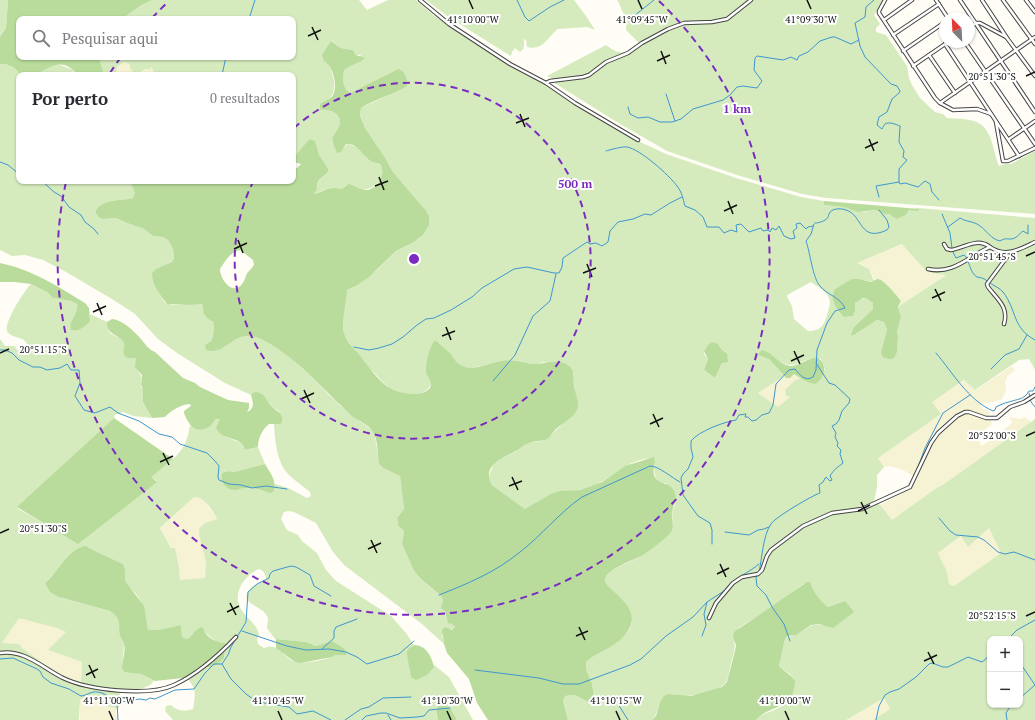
<!DOCTYPE html>
<html lang="pt">
<meta charset="utf-8">
<style>
body{margin:0;font-family:"PT Serif",serif;background:#f7f7f7;color:#2b2b33}
.controls{position:absolute;right:12px;bottom:12px;display:grid;overflow:hidden;border-radius:8px;box-shadow:0 1px 3px #0004}
.controls button{width:36px;height:36px;display:grid;place-items:center;padding:0;border:0;border-bottom:1px solid #e1e1e2;background:#fff;color:#2b2b33;font:20px sans-serif}
.compass{position:absolute;left:939px;top:12px;width:36px;height:36px;border-radius:50%;background:#fff;box-shadow:0 1px 3px #0004;rotate:336deg}
.list{margin:0;padding:0;list-style:none}
h2{display:flex;justify-content:space-between;align-items:center;height:52px;margin:0;padding:0 16px;font-size:17px}
h2 small{font-size:13px;font-weight:400;color:#7c7c81}
.icon{flex:none;width:22px;height:22px;fill:none;stroke:currentColor;stroke-width:2;stroke-linecap:round;stroke-linejoin:round}
.map{position:relative;flex:none;width:1035px;height:720px;overflow:hidden}
.search{position:absolute;background:#fff;box-shadow:0 1px 3px #0004;left:16px;top:16px;width:280px;height:44px;display:flex;align-items:center;gap:10px;box-sizing:border-box;padding:0 14px;border-radius:8px;color:#7c7c81;font-size:15px}
.panel{position:absolute;background:#fff;box-shadow:0 1px 3px #0004;left:16px;top:72px;width:280px;height:112px;border-radius:8px}
.map>svg:first-child{display:block}
.farmland{fill:#f6f3d4}
.green{fill:#d5ebbd;fill-rule:evenodd}
.forest{fill:#b9dc9c;fill-rule:evenodd}
.lines{fill:none;stroke-linecap:round;stroke-linejoin:round}
.stream{stroke:#3f96cf;stroke-width:1}
.minor-casing{stroke:#444;stroke-width:4.5}
.minor{stroke:#fff;stroke-width:2.5}
.ticks{fill:none;stroke:#111;stroke-width:1.5}
.ring{fill:none;stroke:#7b2cbf;stroke-width:2;stroke-dasharray:7 5}
.ticks-label{font-size:10px;text-anchor:middle;fill:#111;stroke:#fff;stroke-width:4;stroke-linejoin:round;paint-order:stroke}
.centre{fill:#7b2cbf;stroke:#fff;stroke-width:2}
.ring-label{font-size:12px;text-anchor:middle;font-weight:bold;fill:#7b2cbf;stroke:#fff;stroke-width:4;stroke-linejoin:round;paint-order:stroke}
</style>
<div class="map">
<svg width="1035" height="720" viewBox="0 0 1035 720">
<rect width="100%" height="100%" fill="#fffdf5"/>
<g class="farmland">
<path d="M 124,62 L 130,64 L 130,68 L 132,69 L 135,75 L 151,67 L 153,70 L 154,75 L 116,75 L 117,67 Z"/>
<path d="M 903,244 L 926,271 L 934,273 L 947,274 L 900,305 L 901,301 L 884,282 L 876,279 L 875,280 L 869,269 L 856,263 Z"/>
<path d="M 1012,366 L 1015,370 L 1007,377 L 1005,382 L 1006,391 L 1002,399 L 997,401 L 981,404 L 982,408 L 990,412 L 989,416 L 992,423 L 990,426 L 975,436 L 982,446 L 1011,424 L 1012,422 L 1009,418 L 1010,417 L 1020,419 L 1025,417 L 1031,422 L 944,484 L 935,489 L 892,521 L 880,505 L 905,492 L 910,488 L 916,478 L 903,470 L 891,466 L 884,467 L 878,458 L 941,414 L 931,402 L 965,380 L 976,390 Z"/>
<path d="M 794,374 L 800,378 L 790,385 L 786,396 L 790,397 L 778,407 L 758,393 L 784,376 L 786,378 Z"/>
<path d="M 194,497 L 198,497 L 205,502 L 217,519 L 205,523 L 199,532 L 206,562 L 205,578 L 180,581 L 179,567 L 177,558 L 160,528 Z"/>
<path d="M 989,528 L 1001,553 L 954,586 L 951,585 L 949,584 L 938,553 L 962,536 L 968,547 Z"/>
<path d="M 19,617 L 57,628 L 67,632 L 48,650 L 82,662 L 81,682 L 65,679 L 16,644 L 2,643 Z"/>
<path d="M 84,697 L 90,698 L 108,707 L 116,707 L 116,715 L 118,720 L 80,720 L 80,700 Z"/>
<path d="M 884,698 L 890,709 L 873,720 L 846,720 Z"/>
</g>
<g class="green">
<path d="M 0,0 L 8,0 L 6,28 L 0,37 Z"/>
<path d="M 152,0 L 359,0 L 367,10 L 388,0 L 416,0 L 433,15 L 499,59 L 547,86 L 636,140 L 666,154 L 736,178 L 801,197 L 824,201 L 824,205 L 844,207 L 864,212 L 875,210 L 882,213 L 891,214 L 893,217 L 897,219 L 906,215 L 909,210 L 918,208 L 1035,218 L 1035,370 L 1029,359 L 1019,360 L 975,390 L 964,380 L 932,402 L 941,414 L 878,458 L 884,467 L 877,475 L 877,487 L 874,501 L 880,505 L 892,520 L 935,489 L 944,484 L 1035,419 L 1035,720 L 873,720 L 890,709 L 884,698 L 846,720 L 756,720 C 763,712 775,712 783,705 C 791,699 797,688 793,678 C 791,674 783,669 779,666 L 785,639 C 789,636 793,636 797,634 C 809,628 810,623 824,625 L 845,601 L 828,607 C 821,601 813,595 811,585 L 803,584 L 786,597 L 739,628 L 733,638 C 737,648 733,654 731,664 C 729,670 729,678 726,682 C 720,692 693,696 683,696 C 678,695 669,693 665,696 C 657,702 659,713 652,720 L 568,720 L 563,701 L 565,696 L 575,695 L 590,703 L 595,701 L 592,684 L 586,669 L 586,662 C 598,652 626,641 631,626 C 638,603 601,587 605,578 C 610,568 630,563 639,557 C 651,549 662,536 673,526 L 672,511 L 675,505 L 666,483 C 652,482 654,469 655,459 C 633,455 611,479 591,487 C 579,492 566,489 555,493 C 544,497 536,506 525,509 L 492,485 L 489,480 L 489,475 L 494,464 L 501,459 L 515,452 L 529,442 L 542,441 L 550,436 L 577,410 C 578,397 572,386 574,373 L 544,362 L 537,364 L 505,361 L 471,368 L 464,367 L 457,364 L 448,351 L 439,343 L 429,355 L 426,371 L 432,382 C 429,390 423,394 416,394 C 409,394 401,395 394,391 C 384,386 347,344 344,333 C 341,323 347,302 347,290 L 356,286 L 377,270 L 396,251 L 414,242 L 424,234 L 429,225 L 425,209 L 419,204 L 393,172 L 384,156 L 365,128 L 360,114 L 361,108 L 365,106 L 402,89 L 396,70 L 350,93 C 342,88 343,79 344,70 L 347,67 L 356,64 L 361,55 L 356,55 L 353,50 L 341,48 L 332,41 L 324,61 C 329,63 330,68 332,73 C 338,92 331,96 321,110 C 328,109 341,112 340,123 C 339,128 334,134 332,138 L 335,150 L 342,150 L 347,144 C 352,145 358,147 362,150 C 364,153 365,156 367,158 C 371,161 378,162 381,166 C 383,169 383,174 381,178 C 371,194 361,189 345,186 L 341,189 C 328,186 325,191 313,194 L 317,189 C 315,180 325,177 329,170 C 322,161 316,152 315,141 L 303,148 L 293,159 L 293,75 L 154,75 L 153,70 L 151,67 L 149,70 L 146,69 L 135,75 L 133,74 L 132,70 L 130,69 L 130,64 L 124,62 L 117,67 L 116,75 L 104,75 L 99,57 L 293,57 L 293,19 L 122,19 L 140,6 ZM 902,244 L 926,271 L 934,273 L 946,275 L 899,306 L 898,309 L 901,317 L 897,332 L 898,337 L 897,352 L 886,359 L 882,355 L 887,330 L 884,322 L 877,320 L 854,335 L 854,327 L 873,309 L 873,303 C 866,298 862,297 855,303 L 855,311 L 853,316 L 844,317 C 834,310 834,300 835,289 C 844,285 851,278 862,280 C 867,280 869,282 874,281 L 869,269 L 857,263 ZM 811,282 C 816,286 825,290 828,296 C 831,302 830,305 828,311 C 825,323 823,331 808,331 L 794,319 L 792,306 L 787,297 L 787,295 ZM 712,342 L 717,343 L 723,351 L 727,353 L 724,362 L 722,363 L 715,378 L 704,370 L 708,359 L 704,354 L 705,350 ZM 773,356 C 792,373 797,361 817,357 L 821,359 L 825,369 L 817,383 L 814,384 L 800,378 L 794,381 L 785,390 L 786,396 L 790,397 L 778,407 L 758,393 L 784,376 L 769,359 ZM 989,528 L 1001,553 L 954,586 L 951,585 L 949,584 L 947,572 L 938,553 L 961,536 L 968,547 ZM 990,639 L 1020,639 L 1020,705 L 990,705 Z"/>
<path d="M 426,0 L 574,0 L 586,16 L 595,30 L 587,27 L 558,29 C 547,37 544,51 527,47 L 526,40 L 524,39 C 524,44 525,49 520,52 L 515,48 L 512,52 L 511,56 L 450,18 Z"/>
<path d="M 617,0 L 885,0 L 874,15 L 880,24 L 876,28 L 876,32 L 886,35 L 907,66 L 909,78 L 912,85 L 920,98 L 935,112 L 943,114 L 947,118 C 955,119 962,118 969,120 C 993,123 992,149 999,166 L 1005,164 L 1011,164 L 1035,151 L 1035,214 L 826,198 L 802,194 L 737,175 L 667,151 L 615,121 L 553,82 L 552,78 L 547,76 L 606,45 C 620,56 626,54 640,44 L 626,30 L 626,16 C 621,12 621,5 617,0 Z"/>
<path d="M 0,64 C 9,64 16,67 20,75 L 19,75 L 19,181 L 130,181 L 136,193 L 133,198 C 121,201 102,198 95,212 L 102,219 L 116,218 L 127,223 L 144,229 L 153,236 L 163,237 L 168,240 L 173,249 L 174,258 L 172,262 L 167,264 L 157,290 L 165,303 L 173,305 L 201,304 C 203,307 203,310 204,313 C 206,317 211,319 213,323 C 217,330 214,340 207,344 L 223,348 C 230,343 239,335 247,335 C 281,336 326,397 353,416 C 358,421 365,423 370,429 C 380,439 375,463 383,468 C 388,471 395,473 400,476 L 404,509 L 397,518 L 397,522 L 404,531 L 402,544 L 414,571 L 421,579 L 442,597 L 443,599 C 442,604 441,608 445,611 C 446,618 448,622 454,625 L 455,629 L 451,629 L 442,635 L 444,644 L 422,624 L 344,565 L 333,552 L 316,523 L 294,512 L 288,511 L 284,512 L 281,519 L 287,530 L 298,535 L 302,541 L 317,553 L 326,570 L 336,581 L 391,616 L 406,633 L 414,645 L 410,647 L 408,655 L 410,673 L 434,667 L 434,665 L 449,677 L 473,720 L 457,720 L 451,709 L 436,714 L 438,720 L 173,720 L 165,711 L 166,706 L 171,705 C 176,711 185,712 193,709 C 195,696 197,690 188,679 L 192,677 L 196,669 L 199,667 L 206,667 L 224,658 L 225,650 L 231,644 C 218,643 212,640 203,630 L 187,639 L 182,637 L 181,625 L 158,630 L 148,630 C 144,618 144,604 136,594 C 132,589 125,586 124,579 C 123,574 125,570 123,564 L 95,551 L 86,546 L 68,557 L 55,573 L 45,583 L 62,598 L 110,611 L 117,615 L 120,622 L 120,635 L 124,645 L 122,669 L 141,674 L 154,681 C 144,692 134,688 120,690 L 119,708 L 108,707 L 90,698 L 82,698 L 80,700 L 79,720 L 0,720 L 0,339 L 5,346 L 15,346 C 17,351 20,353 26,353 C 33,334 12,341 7,331 C 4,322 24,291 31,284 L 47,292 L 53,298 L 71,301 L 77,304 C 79,314 69,321 71,330 C 82,332 90,324 90,314 L 107,322 L 108,330 L 111,334 L 122,339 L 136,359 L 139,372 L 142,378 L 141,387 L 143,389 L 143,402 L 152,418 L 133,416 L 123,412 L 115,415 L 114,418 L 17,508 L 78,543 L 157,481 L 150,477 C 171,460 187,454 190,424 L 190,426 L 214,421 L 219,418 L 221,419 L 217,427 L 226,437 L 241,443 L 245,450 L 258,447 L 265,464 L 234,472 L 229,471 L 222,473 L 221,477 L 223,484 L 263,490 L 275,484 L 288,488 L 307,498 L 311,496 L 310,492 C 303,486 289,477 284,469 C 276,456 275,439 274,424 L 280,424 L 279,411 L 272,407 L 261,393 L 253,393 L 251,395 L 225,383 L 177,353 L 158,339 L 135,314 L 112,299 L 66,272 L 43,260 L 25,255 L 12,256 L 0,250 ZM 194,497 C 205,497 212,510 217,519 L 205,523 L 199,529 L 199,534 L 206,562 L 205,578 L 180,580 L 179,567 L 175,548 L 171,548 L 160,528 ZM 259,569 C 264,571 265,573 266,579 C 261,583 254,584 250,589 C 237,603 263,606 267,616 C 269,619 267,624 267,628 L 275,639 L 306,642 L 316,646 L 332,641 L 344,648 L 347,653 L 346,655 C 343,655 339,655 336,655 C 333,655 334,656 331,657 C 324,660 303,664 296,662 C 284,659 278,641 264,648 L 258,644 L 257,639 L 259,634 C 257,625 248,619 243,612 C 230,596 243,576 259,569 ZM 19,618 L 57,628 L 66,632 L 48,650 L 82,662 L 81,682 L 65,679 L 22,648 L 19,644 L 2,643 Z"/>
<path d="M 57,64 L 71,69 L 78,75 L 32,75 L 49,67 Z"/>
</g>
<g class="forest">
<path d="M 8,0 L 152,0 L 140,6 L 122,19 L 19,19 L 19,57 L 99,57 L 104,75 L 78,75 C 60,55 51,69 33,75 C 29,76 24,75 20,75 C 16,67 9,64 0,64 L 0,37 L 6,28 Z"/>
<path d="M 331,41 L 341,48 L 353,50 L 356,55 L 365,58 C 359,64 350,65 344,70 C 343,79 342,88 350,93 L 396,70 L 399,69 C 406,73 407,79 407,86 C 393,95 375,99 361,108 L 360,115 L 365,128 L 384,156 L 393,172 L 419,203 L 425,209 L 429,216 L 429,225 L 424,234 L 414,242 L 396,251 L 369,277 L 356,286 L 347,290 C 347,301 341,324 344,333 C 347,343 355,349 361,357 C 377,377 386,394 414,394 C 419,394 424,393 428,390 C 436,382 426,378 426,371 C 426,361 429,349 434,341 L 436,341 C 440,344 444,347 448,351 C 454,357 455,364 465,367 C 477,370 491,362 503,361 C 514,359 526,364 536,364 C 548,364 561,357 571,368 C 575,373 573,380 574,386 C 575,392 580,404 577,410 C 574,417 560,425 555,430 C 552,433 550,437 547,439 C 541,442 535,440 529,443 C 523,445 519,450 514,452 C 501,459 481,467 492,485 L 525,509 L 551,494 L 560,491 L 580,490 L 589,487 L 602,482 L 625,466 L 654,457 C 657,463 651,470 655,477 C 660,485 670,482 674,491 C 678,499 674,504 672,511 C 671,518 675,526 671,532 C 668,537 648,552 643,555 C 634,560 607,569 605,579 C 602,588 643,605 629,629 C 620,646 600,650 586,662 L 586,669 L 592,684 L 595,701 L 594,702 L 590,703 L 575,695 L 565,696 L 563,701 L 568,720 L 488,720 L 477,703 L 469,679 L 447,653 L 444,644 L 442,630 L 445,627 L 452,630 L 455,627 L 452,624 L 448,623 L 445,611 L 441,608 L 443,599 L 440,595 L 421,579 L 414,571 L 402,544 L 404,531 L 398,525 L 397,518 L 404,509 L 400,476 L 383,468 L 379,464 C 377,453 379,441 372,431 C 368,424 359,421 353,417 C 347,412 342,406 337,402 C 318,383 277,340 251,336 C 232,333 225,356 206,350 L 205,345 L 211,341 L 213,337 L 214,327 L 213,322 L 207,318 L 204,314 L 202,304 L 190,305 L 167,304 C 160,295 152,285 152,273 L 156,269 L 172,262 L 174,258 L 173,249 L 168,240 L 163,237 L 153,236 L 144,229 L 127,223 L 116,218 L 102,219 L 99,217 L 95,212 C 102,198 121,201 133,198 L 135,193 L 130,181 L 182,181 L 185,184 L 191,184 L 195,181 L 293,181 L 293,167 L 297,168 L 301,164 L 294,162 L 293,159 C 295,156 307,142 310,139 L 315,141 L 319,155 L 329,170 C 325,177 315,179 317,189 L 314,194 C 326,191 328,186 341,189 L 349,184 C 354,186 361,190 367,190 C 376,189 386,175 381,166 C 379,162 374,163 371,161 C 362,155 358,143 346,144 L 341,152 L 337,153 L 334,147 L 332,138 C 334,134 339,128 340,123 C 341,112 328,109 320,110 L 320,104 C 324,101 330,100 333,95 C 338,85 333,66 324,61 L 322,55 ZM 240,250 L 253,260 L 254,265 C 252,268 250,270 248,272 C 245,276 245,281 242,284 C 233,296 220,280 220,269 C 225,261 230,252 240,250 Z"/>
<path d="M 824,201 L 919,209 L 918,211 L 909,210 L 906,215 L 897,219 L 893,217 L 890,214 L 885,214 L 875,210 L 858,212 L 844,207 L 824,205 Z"/>
<path d="M 0,263 C 33,270 57,286 85,303 L 89,308 L 90,321 C 85,327 79,332 71,330 C 68,321 79,314 77,304 L 71,301 L 53,298 L 47,292 L 31,284 L 14,282 L 0,282 Z"/>
<path d="M 852,279 L 859,279 L 871,282 C 873,281 875,280 877,279 C 883,278 897,296 901,301 L 898,307 L 901,317 L 897,332 L 898,337 L 897,352 L 894,358 C 888,360 883,359 881,353 L 887,330 L 884,322 L 877,320 L 854,335 L 851,335 L 854,327 L 873,309 L 873,303 L 867,299 L 863,298 L 855,303 L 855,311 L 853,316 L 844,317 C 837,311 829,298 835,289 Z"/>
<path d="M 112,319 C 123,320 134,331 141,339 C 145,344 149,350 155,352 L 183,378 L 195,383 L 200,387 L 228,400 L 249,403 L 249,408 L 247,412 C 255,409 253,402 251,395 L 253,393 C 264,389 266,401 272,407 C 278,412 283,413 282,422 L 280,424 L 269,424 C 262,430 258,438 258,447 L 245,450 C 244,448 243,445 242,444 C 235,437 221,439 216,428 L 220,419 L 216,419 C 214,421 212,424 210,426 C 196,436 188,424 184,413 L 184,411 L 191,406 L 190,404 C 182,404 170,411 165,417 L 152,418 L 143,402 L 143,390 L 141,384 L 142,381 L 142,375 L 135,367 L 136,359 L 134,358 C 131,358 127,359 125,356 C 121,352 127,346 123,341 C 117,334 106,334 107,322 Z"/>
<path d="M 712,342 L 717,343 L 723,351 L 727,353 L 728,362 L 722,363 L 715,378 L 704,370 L 708,359 L 704,351 L 709,344 Z"/>
<path d="M 762,350 C 773,352 779,365 790,366 C 796,367 809,358 817,357 C 826,363 826,372 820,380 C 818,381 817,384 815,384 C 810,384 798,377 794,374 L 790,378 L 786,378 L 769,359 L 759,355 L 759,353 Z"/>
<path d="M 114,418 L 173,459 L 151,477 L 157,482 L 78,544 L 17,507 Z"/>
<path d="M 265,464 C 270,473 279,483 272,493 C 267,493 262,489 257,489 C 253,488 248,488 244,488 C 241,488 238,490 235,490 C 226,490 219,482 222,473 L 229,471 L 234,472 Z"/>
<path d="M 86,546 L 95,551 L 123,564 L 125,570 L 125,581 L 144,606 L 148,630 L 158,630 L 181,625 L 182,637 L 187,639 C 194,636 194,628 203,627 C 205,640 221,643 231,644 L 225,650 L 224,658 L 220,662 L 211,667 L 199,667 L 196,669 L 192,677 L 187,679 L 183,678 L 155,681 L 141,674 L 125,672 L 122,669 C 122,661 126,652 124,644 C 123,641 121,639 120,635 C 118,623 122,619 110,611 L 59,597 L 50,592 L 45,583 C 59,572 67,549 86,546 Z"/>
<path d="M 807,582 L 810,582 C 815,595 818,598 828,607 L 845,601 L 854,612 L 833,628 L 819,624 L 811,625 L 796,635 L 788,636 L 785,639 L 779,666 L 792,677 L 795,681 C 794,711 770,704 756,720 L 652,720 L 656,716 L 660,702 L 664,696 L 668,694 L 691,696 L 722,687 L 727,682 L 735,651 L 736,645 L 733,638 L 734,632 Z"/>
<path d="M 276,639 L 306,642 L 316,646 L 332,641 L 344,648 L 347,653 L 346,655 L 335,655 L 332,657 L 321,659 L 301,663 L 295,662 L 276,648 Z"/>
<path d="M 414,645 C 426,645 432,657 434,667 L 427,675 L 416,680 L 412,678 C 410,674 407,656 407,652 C 408,648 411,647 414,645 Z"/>
<path d="M 443,704 L 451,709 L 457,720 L 438,720 C 436,713 435,706 443,704 Z"/>
</g>
<g class="lines">
<g class="stream">
<path d="M 517,0 L 525,17 L 529,21 L 550,7 L 564,0"/>
<path d="M 874,0 L 866,7 L 865,17 L 855,23 L 860,46 L 865,57 L 891,84 L 897,86 L 900,91 L 899,93 L 892,99 L 887,112 L 879,117 L 877,125 L 882,129 C 883,127 884,125 885,124 C 889,121 897,125 900,126 L 899,142 L 904,151 L 903,157 L 907,160 L 899,169 L 899,182"/>
<path d="M 249,19 L 255,0"/>
<path d="M 629,20 L 654,0"/>
<path d="M 222,75 L 226,57"/>
<path d="M 666,94 L 675,121"/>
<path d="M 628,107 L 630,114 L 638,118 L 648,117 L 660,122 L 672,122 L 681,119 L 693,109 L 723,100 L 730,95 L 737,87 L 743,86 L 757,88 L 762,81 L 754,70 L 755,58 L 757,56 L 783,60 L 791,57 L 797,60 L 799,56 L 808,52 L 820,41 L 832,37 L 835,37 L 851,44 L 859,40"/>
<path d="M 606,151 C 609,150 624,146 627,147 C 640,149 669,175 677,186 C 682,192 683,199 685,206 L 695,210 L 703,217 L 707,227 L 719,227 L 724,233 L 731,230 L 737,232 L 736,225 L 741,224 L 749,232 L 761,228 L 763,231 L 768,230 L 770,232 L 772,228 L 776,230 L 779,226 L 784,236 L 791,239 L 795,238 L 793,231 L 797,228 L 796,224 L 800,223 L 806,229 L 808,227 L 813,226"/>
<path d="M 0,162 L 8,165 L 19,174"/>
<path d="M 42,181 L 54,192 L 61,196 L 69,207 L 81,215 L 85,222 L 94,229 L 98,234"/>
<path d="M 879,197 L 876,186 L 899,182 L 900,184 L 905,183 L 918,187 L 925,181 L 930,184 L 932,192 L 939,200"/>
<path d="M 942,214 L 950,233 L 952,248"/>
<path d="M 815,223 C 819,223 826,221 828,217 C 829,216 828,215 829,214 C 831,208 841,208 846,210 C 863,215 859,243 887,230 L 889,227 L 887,220 L 879,210"/>
<path d="M 948,227 L 960,218 C 966,222 974,221 980,226 C 987,231 991,239 1000,241 C 1005,238 1006,239 1011,239 C 1016,239 1019,234 1023,231 L 1028,234 L 1028,225"/>
<path d="M 953,252 L 956,258 L 964,255 L 967,258"/>
<path d="M 968,261 C 970,267 972,274 977,277 C 982,278 984,278 987,281"/>
<path d="M 990,283 C 994,286 1000,288 1003,292 C 1017,310 1012,328 1035,340"/>
<path d="M 354,347 L 369,350 L 379,348 L 392,344 L 403,337 L 417,325 L 426,319 L 434,318 L 451,310 L 472,297 L 482,288 L 514,269 L 527,267 L 554,273 L 559,273 L 562,267 L 563,258 L 587,242 L 590,244 L 596,243 L 602,246 L 608,242 L 610,231 L 618,222 L 633,219 L 645,214 L 651,215 L 670,203 L 682,197"/>
<path d="M 0,350 L 5,350 L 12,353 L 19,360 L 33,367 L 40,367 L 47,370 L 60,368 L 67,364 L 71,370 L 79,370 L 80,383 L 75,396 L 84,410 L 95,413 L 110,407 L 118,413 L 139,421 L 159,434 L 172,437 L 180,444 L 207,453 L 215,461 L 219,466 L 218,477 L 219,480 L 229,484 L 241,485 L 252,488 L 266,486 L 287,489"/>
<path d="M 936,353 C 953,373 968,400 993,411 L 995,410 L 996,407 C 1000,405 1004,403 1009,402 C 1017,399 1024,400 1029,391 L 1033,391 L 1035,387"/>
<path d="M 991,369 L 1005,355 L 1019,349 L 1027,335"/>
<path d="M 493,381 L 515,355 L 533,316 L 550,301 L 556,274"/>
<path d="M 1029,393 L 1031,402 L 1035,407"/>
<path d="M 918,467 L 925,448 L 943,413 L 970,395"/>
<path d="M 939,518 L 950,531 L 956,535 L 978,537 L 984,540 L 998,552 L 1005,554 L 1014,552 L 1035,560"/>
<path d="M 725,532 L 749,535 L 758,530 L 764,529 L 769,527"/>
<path d="M 712,544 L 712,530 L 710,523 L 698,516 L 683,495 L 681,478 L 683,474 L 688,469 L 693,457 L 691,448 L 691,441 C 699,431 724,422 736,420 L 739,415 L 746,414 L 745,417 L 748,417 L 752,421 L 756,420 L 762,415 L 769,413 L 773,405 L 776,384 L 789,370 L 795,369 C 800,375 805,382 813,377 L 816,370 L 817,350 L 827,323 L 835,311 L 845,308 C 840,297 827,295 820,286 C 813,279 810,252 806,241 L 811,234 L 814,224"/>
<path d="M 759,572 C 762,559 763,535 771,524 C 774,518 813,495 820,493 L 819,485 L 823,482 L 826,477 L 830,481 L 832,480 L 830,476 C 834,469 838,467 843,463 L 840,454 L 841,450 L 837,446 L 838,443 L 835,437 L 836,433 L 832,426 L 836,424 L 839,420 L 842,411 L 849,403 L 850,399 L 835,385 L 829,383 L 816,363"/>
<path d="M 757,575 L 756,578 L 757,586 L 766,595 L 772,607 L 784,624 L 790,641"/>
<path d="M 730,585 C 738,576 750,572 759,564"/>
<path d="M 439,595 C 467,584 496,572 520,552 C 542,535 559,513 582,497 L 650,466 C 659,466 672,478 680,482"/>
<path d="M 242,631 L 287,646 L 306,650 L 329,649 L 346,652 L 357,657 L 367,664 L 399,654 L 414,641"/>
<path d="M 702,636 L 706,625 L 704,614 L 707,602"/>
<path d="M 1011,639 L 1010,637 L 1017,630 L 1035,620"/>
<path d="M 322,649 L 334,638 L 334,631 L 336,627 L 357,619"/>
<path d="M 0,659 L 13,658 L 37,669 L 40,671 L 43,677 L 51,683 L 69,689 L 81,696 C 85,696 89,693 93,692 C 100,691 111,695 111,703 L 115,703 L 139,699 L 146,700 L 150,698 L 155,699 L 175,690 L 194,689 L 205,673 L 214,664 L 221,664"/>
<path d="M 1020,663 L 1035,685"/>
<path d="M 222,664 L 228,655 L 231,647 L 246,622 L 248,592 L 257,584 L 269,578 L 270,574 L 273,571 L 291,566 L 296,567 L 310,575 L 314,586 L 331,596"/>
<path d="M 222,664 L 231,679 L 246,694 L 253,699 L 258,702 L 289,707 L 297,714 L 313,711 L 331,720"/>
<path d="M 475,670 L 539,678 L 563,684 L 579,684 L 630,665 L 641,659 L 666,636 L 693,617 L 707,602 L 727,589"/>
<path d="M 1020,698 L 1035,685"/>
<path d="M 117,703 L 118,720"/>
<path d="M 618,704 L 628,720"/>
<path d="M 388,715 L 391,720"/>
<path d="M 345,720 L 361,709 L 369,707 L 383,698 L 411,697"/>
<path d="M 362,720 L 366,716 L 381,713 L 386,713 L 400,718 L 417,717 L 424,716 L 429,710 L 450,708"/>
<path d="M 876,720 L 879,706 L 885,695 L 890,692 L 899,689 L 916,677 L 929,664 L 932,663 L 943,667 L 948,667 L 968,657 L 982,662 L 986,659 L 990,652"/>
<path d="M 1007,720 L 1006,713 L 1011,705"/>
</g>
<defs>
<g id="minor">
<path d="M 420,0 L 449,24 L 510,64 L 546,83 L 575,103 L 638,140"/>
<path d="M 885,0 L 879,11 L 879,13 L 935,98 L 940,103 L 953,110 L 977,109 L 991,114"/>
<path d="M 936,0 L 948,18"/>
<path d="M 960,0 L 1035,112"/>
<path d="M 982,0 L 1007,38 L 1035,76"/>
<path d="M 1003,0 L 1035,44"/>
<path d="M 1026,0 L 1035,12"/>
<path d="M 884,20 L 912,0"/>
<path d="M 969,28 L 976,23 L 980,23 L 1006,37"/>
<path d="M 893,35 L 939,4"/>
<path d="M 965,42 L 1035,144"/>
<path d="M 945,44 L 1019,156"/>
<path d="M 903,51 L 945,22"/>
<path d="M 929,55 L 955,93"/>
<path d="M 913,66 L 948,42"/>
<path d="M 546,83 L 550,81 L 583,77 L 589,75 L 606,62 L 628,53 L 642,43 L 668,29 L 684,23 L 712,22 L 727,19 L 751,0"/>
<path d="M 940,103 L 1035,37"/>
<path d="M 996,122 L 1003,161 L 1008,161 L 1035,148"/>
<path d="M 1009,139 L 1035,121"/>
<path d="M 944,244 L 947,249 L 951,250 C 964,248 977,237 990,247"/>
<path d="M 928,269 C 953,275 969,256 990,247 C 1006,258 1020,249 1035,242"/>
<path d="M 1004,324 C 1009,307 998,300 988,287 L 987,284 L 1010,253"/>
<path d="M 709,618 L 716,603 L 733,583 L 742,577 L 758,574 L 762,570 L 767,556 L 771,550 L 803,526 L 832,513 L 862,509 L 910,487 L 931,443 L 938,433 L 957,416 L 965,412 L 969,412 L 986,418 L 997,418 L 1010,407 L 1024,402 L 1035,395"/>
<path d="M 0,653 C 24,649 43,668 63,678 C 88,690 148,697 174,685 C 198,674 218,656 236,637"/>
</g>
</defs>
<use href="#minor" class="minor-casing"/>
<use href="#minor" class="minor"/>
</g>
<path class="ticks" d="M 469,0 L 473,9M 638,0 L 642,9M 807,0 L 811,9M 312,27 L 318,40M 308,36 L 321,30M 661,51 L 666,64M 657,61 L 670,55M 1026,76 L 1035,72M 520,114 L 525,127M 516,123 L 529,118M 869,139 L 874,151M 865,148 L 878,142M 379,177 L 384,190M 375,186 L 388,181M 728,201 L 733,214M 724,211 L 737,205M 238,240 L 243,253M 234,249 L 247,243M 1026,256 L 1035,252M 587,264 L 592,277M 583,273 L 596,268M 935,289 L 941,301M 932,298 L 945,292M 97,303 L 102,315M 93,312 L 106,306M 446,327 L 451,340M 442,336 L 455,331M 794,351 L 800,364M 0,353 L 9,349M 791,361 L 804,355M 304,390 L 310,403M 301,399 L 314,393M 653,414 L 659,427M 650,424 L 663,418M 1026,436 L 1035,432M 163,453 L 169,465M 160,462 L 173,456M 512,477 L 518,490M 509,486 L 522,481M 861,502 L 867,514M 858,511 L 870,505M 0,533 L 9,529M 371,540 L 377,553M 368,549 L 381,543M 720,564 L 726,577M 717,574 L 729,568M 230,603 L 236,615M 227,612 L 239,606M 1026,616 L 1035,612M 579,627 L 585,640M 576,636 L 588,631M 928,652 L 934,664M 924,661 L 937,655M 89,665 L 95,678M 86,675 L 98,669M 109,711 L 113,720M 278,711 L 282,720M 447,711 L 451,720M 616,711 L 620,720M 785,711 L 789,720"/>
<g class="ring">
<path d="M294 128A178 178 0 1 1 253 182"/>
<path d="M110 73A356 356 0 0 1 121 57M152 18A356 356 0 0 1 169 1M659 1A356 356 0 1 1 66 182"/>
</g>
<g class="ticks-label">
<text x="473" y="23">41°10'00"W</text>
<text x="642" y="23">41°09'45"W</text>
<text x="811" y="23">41°09'30"W</text>
<text x="992" y="80">20°51'30"S</text>
<text x="992" y="260">20°51'45"S</text>
<text x="43" y="353">20°51'15"S</text>
<text x="992" y="439">20°52'00"S</text>
<text x="43" y="532">20°51'30"S</text>
<text x="992" y="619">20°52'15"S</text>
<text x="109" y="704">41°11'00"W</text>
<text x="278" y="704">41°10'45"W</text>
<text x="447" y="704">41°10'30"W</text>
<text x="616" y="704">41°10'15"W</text>
<text x="785" y="704">41°10'00"W</text>
</g>
<circle cx="414" cy="259" r="6" class="centre"/>
<g class="ring-label">
<text x="737" y="113">1 km</text>
<text x="575" y="188">500 m</text>
</g>
</svg>
<div class="controls">
<button>+</button>
<button>−</button>
</div>
<svg class="compass" viewBox="-18 -18 36 36"><path d="M0-13l5 13h-10z" fill="#e53935"/><path d="M0 13l5-13h-10z" fill="#7c7c81"/></svg>
<div class="search"><svg class="icon" aria-label="search" viewBox="0 0 24 24"><circle cx="10" cy="10" r="6"/><path d="M15 15l6 6"/></svg>Pesquisar aqui</div>
<section class="panel">
<h2>Por perto<small>0 resultados</small></h2>
<ul class="list">
</ul>
</section>
</div>
